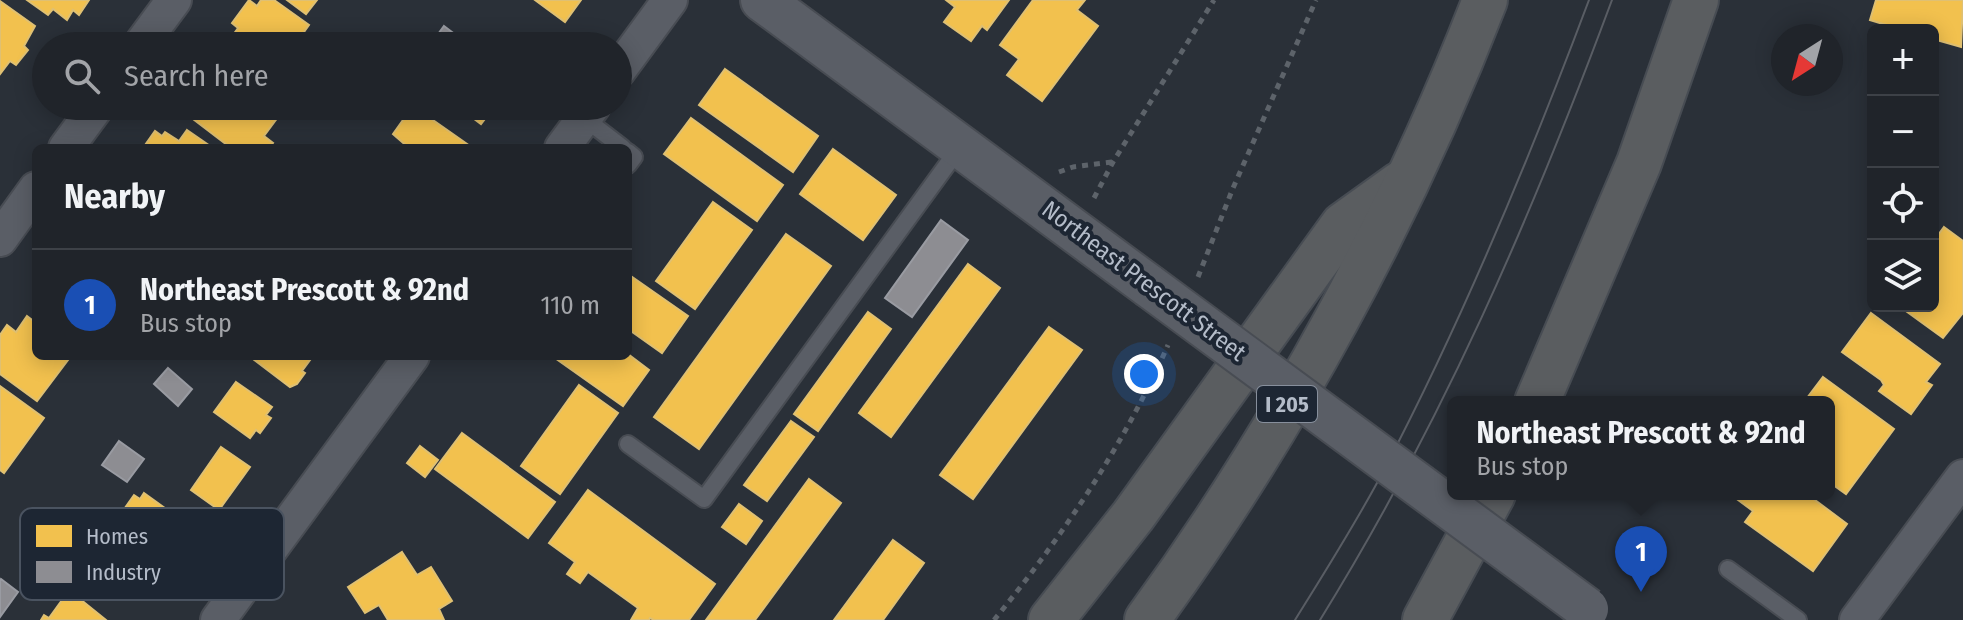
<!DOCTYPE html>
<meta charset="utf-8">
<style>
body{margin:0;font-family:"Fira Sans Condensed",sans-serif;background:#2d3036;color:#f1f3f6}
.controls{position:absolute;right:24px;top:24px;display:grid;overflow:hidden;border-radius:12px;box-shadow:0 4px 20px #0003}
.controls button{width:72px;height:72px;display:grid;place-items:center;padding:0;border:0;border-bottom:2px solid #3d4147;background:#20242a;color:#f1f3f6;font:40px sans-serif}
.compass{position:absolute;left:1771px;top:24px;width:72px;height:72px;border-radius:50%;background:#20242a;box-shadow:0 4px 20px #0003;rotate:216deg}
.you{position:absolute;left:1144px;top:374px;width:28px;height:28px;margin:-20px;border:6px solid #fff;border-radius:50%;background:#1a73e8;box-shadow:0 0 0 12px #1a73e833}
.badge{display:grid;place-items:center;width:52px;height:52px;border-radius:50%;background:#8bbbb9;color:#fff;font-size:26px;font-weight:700}
.pin{position:absolute;translate:-50% -66px;filter:drop-shadow(0 2px 4px #0008)}
.pin::after{content:'';position:absolute;top:42px;width:28px;height:24px;background:inherit;clip-path:polygon(0 0,100% 0,50% 100%)}
.popup{position:absolute;left:1447px;top:396px;width:388px;height:104px;box-sizing:border-box;display:grid;place-content:center;border-radius:12px;background:#20242a;filter:drop-shadow(0 2px 6px #0005);font-size:26px;white-space:nowrap;color:#a2a4a8}
.popup b{font-size:30px;color:#f1f3f6}
.popup::after{content:'';position:absolute;left:50%;top:100%;margin-left:-16px;border:16px solid transparent;border-top-color:#20242a}
.list{margin:0;padding:0;list-style:none}
h2{display:flex;justify-content:space-between;align-items:center;height:104px;margin:0;padding:0 32px;font-size:34px}
h2 small{font-size:26px;font-weight:400;color:#a2a4a8}
.list li{display:grid;grid-template-columns:52px 1fr auto;gap:24px;align-items:center;box-sizing:border-box;height:112px;padding:0 32px;border-top:2px solid #3d4147}
.list b{display:block;font-size:30px;white-space:nowrap}
.list p{margin:0;font-size:26px;white-space:nowrap;color:#a2a4a8}
.list em{font-size:26px;font-style:normal;color:#a2a4a8}
.icon{flex:none;width:44px;height:44px;fill:none;stroke:currentColor;stroke-width:2;stroke-linecap:round;stroke-linejoin:round}
.map{position:relative;flex:none;width:1963px;height:620px;overflow:hidden}
.search{position:absolute;background:#20242a;box-shadow:0 4px 20px #0003;left:32px;top:32px;width:600px;height:88px;display:flex;align-items:center;gap:20px;box-sizing:border-box;padding:0 28px;border-radius:44px;color:#a2a4a8;font-size:30px}
.panel{position:absolute;background:#20242a;box-shadow:0 4px 20px #0003;left:32px;top:144px;width:600px;height:216px;border-radius:12px}
.map>svg:first-child{display:block}
.homes{fill:#f2c14e;stroke:#dfc073;stroke-width:2}
.industry{fill:#8d8d92;stroke:#999ba2;stroke-width:2}
.lines{fill:none;stroke-linecap:round;stroke-linejoin:round}
.service-casing{stroke:#484c53;stroke-width:20}
.minor-casing{stroke:#484c53;stroke-width:38}
.tertiary-casing{stroke:#484c53;stroke-width:46}
.motorway-casing{stroke:#474c53;stroke-width:48}
.path{stroke:#5d636a;stroke-width:5;stroke-dasharray:6 6;stroke-linecap:butt}
.service{stroke:#5a5e66;stroke-width:16}
.minor{stroke:#5a5e66;stroke-width:34}
.tertiary{stroke:#5a5e66;stroke-width:42}
.motorway{stroke:#5a5d60;stroke-width:44}
.tram{stroke:#595d64;stroke-width:2}
.tertiary-bridge-casing{stroke:#484c53;stroke-width:46;stroke-linecap:butt}
.tertiary-bridge{stroke:#5a5e66;stroke-width:42}
.labels{text-anchor:middle;dominant-baseline:central;stroke-width:8;stroke-linejoin:round;paint-order:stroke}
.shield{fill:#1d2633;stroke:#878f9c;stroke-width:2}
.shield-label{font-size:22px;font-weight:bold;fill:#b4bcc9}
.street-label{font-size:24px;fill:#b4bcc9;stroke:#1d2633}
.key{fill:#1d2633;stroke:#4a5360;stroke-width:2}
.key-label{font-size:22px;fill:#b4bcc9}
</style>
<div class="map">
<svg width="1963" height="620" viewBox="0 0 1963 620">
<rect width="100%" height="100%" fill="#2a3038"/>
<g class="homes">
<path d="M 27,0 L 89,0 L 79,15 L 73,10 L 67,20 L 53,9 L 48,15 Z"/>
<path d="M 249,0 L 257,6 L 261,0 L 274,0 L 309,25 L 304,32 L 309,35 L 301,46 L 234,46 L 228,42 L 238,28 L 232,23 Z"/>
<path d="M 287,0 L 317,0 L 306,14 Z"/>
<path d="M 535,0 L 581,0 L 565,22 Z"/>
<path d="M 946,0 L 1009,0 L 987,30 L 982,26 L 971,41 L 944,22 L 955,7 Z"/>
<path d="M 1033,0 L 1085,0 L 1077,10 L 1098,26 L 1042,101 L 1007,75 L 1019,59 L 1000,45 Z"/>
<path d="M 1876,0 L 1963,0 L 1961,47 L 1933,39 L 1933,30 L 1903,30 L 1870,20 Z"/>
<path d="M 0,1 L 35,26 L 24,46 L 28,50 L 16,65 L 10,61 L 0,74 Z"/>
<path d="M 725,69 L 818,136 L 793,172 L 699,105 Z"/>
<path d="M 201,106 L 280,106 L 284,109 L 264,136 L 273,143 L 269,148 L 231,148 L 193,119 Z"/>
<path d="M 413,106 L 470,146 L 469,148 L 409,148 L 393,134 Z"/>
<path d="M 457,106 L 496,106 L 499,108 L 493,118 L 488,115 L 481,124 Z"/>
<path d="M 691,118 L 783,185 L 757,221 L 664,154 Z"/>
<path d="M 187,130 L 213,148 L 143,148 L 155,131 L 162,136 L 165,132 L 179,141 Z"/>
<path d="M 833,149 L 896,195 L 863,240 L 800,194 Z"/>
<path d="M 713,202 L 752,230 L 695,309 L 656,281 Z"/>
<path d="M 1944,227 L 1963,241 L 1963,313 L 1943,338 L 1899,306 L 1933,306 L 1933,242 Z"/>
<path d="M 786,234 L 831,266 L 699,449 L 654,417 Z"/>
<path d="M 968,264 L 1000,288 L 891,437 L 859,413 Z"/>
<path d="M 628,274 L 688,316 L 662,353 L 628,329 Z"/>
<path d="M 868,312 L 891,329 L 818,431 L 794,414 Z"/>
<path d="M 1871,313 L 1940,364 L 1926,382 L 1932,385 L 1911,414 L 1879,391 L 1884,385 L 1881,380 L 1842,352 Z"/>
<path d="M 27,316 L 36,323 L 36,356 L 71,356 L 37,401 L 0,374 L 0,335 L 7,325 L 16,332 Z"/>
<path d="M 1049,327 L 1082,350 L 973,499 L 940,475 Z"/>
<path d="M 628,354 L 649,370 L 623,406 L 552,356 Z"/>
<path d="M 255,356 L 313,356 L 302,371 L 305,373 L 297,384 L 290,387 L 253,359 Z"/>
<path d="M 1823,377 L 1894,429 L 1846,494 L 1829,482 L 1829,402 L 1804,402 Z"/>
<path d="M 236,382 L 272,407 L 266,415 L 271,418 L 260,433 L 256,430 L 250,438 L 214,412 Z"/>
<path d="M 579,385 L 618,413 L 560,494 L 521,466 Z"/>
<path d="M 0,386 L 44,418 L 4,473 L 0,470 Z"/>
<path d="M 791,421 L 814,437 L 767,501 L 744,485 Z"/>
<path d="M 462,433 L 555,502 L 528,538 L 435,469 Z"/>
<path d="M 420,446 L 438,460 L 425,477 L 407,463 Z"/>
<path d="M 221,447 L 250,467 L 219,510 L 191,490 Z"/>
<path d="M 809,479 L 841,503 L 755,620 L 706,620 Z"/>
<path d="M 588,490 L 715,584 L 689,620 L 654,620 L 650,618 L 649,620 L 631,620 L 638,608 L 588,572 L 580,583 L 567,574 L 575,562 L 549,543 Z"/>
<path d="M 144,493 L 198,532 L 165,578 L 112,540 L 127,520 L 120,515 L 134,495 L 140,499 Z"/>
<path d="M 1730,494 L 1807,494 L 1847,524 L 1813,571 L 1745,522 L 1753,511 Z"/>
<path d="M 739,504 L 762,521 L 746,544 L 722,527 Z"/>
<path d="M 893,540 L 924,563 L 883,620 L 834,620 Z"/>
<path d="M 402,552 L 417,575 L 431,567 L 452,601 L 439,609 L 444,620 L 388,620 L 379,605 L 365,613 L 348,587 Z"/>
<path d="M 75,595 L 106,620 L 41,620 L 44,615 L 49,618 L 65,596 L 71,601 Z"/>
</g>
<g class="industry">
<path d="M 444,26 L 468,44 L 466,46 L 439,46 L 433,41 Z"/>
<path d="M 941,220 L 968,240 L 912,317 L 885,298 Z"/>
<path d="M 168,368 L 192,389 L 178,406 L 154,384 Z"/>
<path d="M 119,441 L 144,459 L 127,482 L 102,465 Z"/>
<path d="M 1,579 L 18,592 L 0,617 L 0,581 Z"/>
</g>
<g class="lines">
<defs>
<g id="service">
<path d="M 584,118 L 623,148"/>
<path d="M 628,152 L 634,157 L 628,165"/>
<path d="M 628,444 L 704,499 L 960,147"/>
<path d="M 1728,569 L 1798,620"/>
</g>
<g id="minor">
<path d="M 140,46 L 174,0"/>
<path d="M 618,71 L 670,0"/>
<path d="M 66,148 L 97,106"/>
<path d="M 562,148 L 593,106"/>
<path d="M 0,239 L 36,189"/>
<path d="M 218,620 L 412,356"/>
<path d="M 1857,620 L 1963,477"/>
</g>
<path id="tertiary" d="M 762,0 L 1149,286"/>
<g id="motorway">
<path d="M 1537,402 L 1639,163 L 1696,0"/>
<path d="M 1051,620 L 1133,516 L 1343,225 L 1400,184"/>
<path d="M 1147,620 C 1284,432 1401,217 1485,0"/>
<path d="M 1425,620 L 1493,494"/>
</g>
</defs>
<use href="#service" class="service-casing"/>
<use href="#minor" class="minor-casing"/>
<use href="#tertiary" class="tertiary-casing"/>
<use href="#motorway" class="motorway-casing"/>
<g class="path">
<path d="M 1059,172 L 1073,167 L 1112,162"/>
<path d="M 1094,198 L 1113,162 L 1214,0"/>
<path d="M 1198,277 L 1233,188 L 1316,0"/>
<path d="M 994,620 C 1063,536 1124,445 1168,345"/>
</g>
<use href="#service" class="service"/>
<use href="#minor" class="minor"/>
<use href="#tertiary" class="tertiary"/>
<use href="#motorway" class="motorway"/>
<g class="tram">
<path d="M 1295,620 C 1326,570 1358,520 1385,468 C 1464,317 1529,160 1589,0"/>
<path d="M 1320,620 C 1443,421 1531,218 1612,0"/>
</g>
<defs>
<path id="tertiary-bridge" d="M 1149,286 L 1587,609"/>
</defs>
<use href="#tertiary-bridge" class="tertiary-bridge-casing"/>
<use href="#tertiary-bridge" class="tertiary-bridge"/>
</g>
<g class="labels">
<rect class="shield" x="1257" y="386" width="60" height="36" rx="6"/>
<g class="shield-label">
<text x="1287" y="404">I 205</text>
</g>
<g class="street-label">
<text transform="translate(1144 281) rotate(37)">Northeast Prescott Street</text>
</g>
</g>
<rect x="20" y="508" width="264" height="92" rx="12" class="key"/>
<rect x="36" y="525" width="36" height="22" fill="#f2c14e"/>
<rect x="36" y="561" width="36" height="22" fill="#8d8d92"/>
<g class="key-label">
<text x="86" y="544">Homes</text>
<text x="86" y="580">Industry</text>
</g>
</svg>
<div class="controls">
<button>+</button>
<button>−</button>
<button><svg class="icon" aria-label="locate" viewBox="0 0 24 24"><circle cx="12" cy="12" r="6"/><path d="M12 2v4M12 18v4M2 12h4M18 12h4"/></svg></button>
<button><svg class="icon" aria-label="layers" viewBox="0 0 24 24"><path d="M12 4l9 5-9 5-9-5zM3 14l9 5 9-5"/></svg></button>
</div>
<svg class="compass" viewBox="-18 -18 36 36"><path d="M0-13l5 13h-10z" fill="#e53935"/><path d="M0 13l5-13h-10z" fill="#a2a4a8"/></svg>
<div class="you"></div>
<div class="pin badge" style="left:1641px;top:592px;background:#1a4fb4">1</div>
<div class="popup"><b>Northeast Prescott &amp; 92nd</b>Bus stop</div>
<div class="search"><svg class="icon" aria-label="search" viewBox="0 0 24 24"><circle cx="10" cy="10" r="6"/><path d="M15 15l6 6"/></svg>Search here</div>
<section class="panel">
<h2>Nearby<small></small></h2>
<ul class="list">
<li><span class="badge" style="background:#1a4fb4">1</span><div><b>Northeast Prescott &amp; 92nd</b><p>Bus stop</p></div><em>110 m</em></li>
</ul>
</section>
</div>
